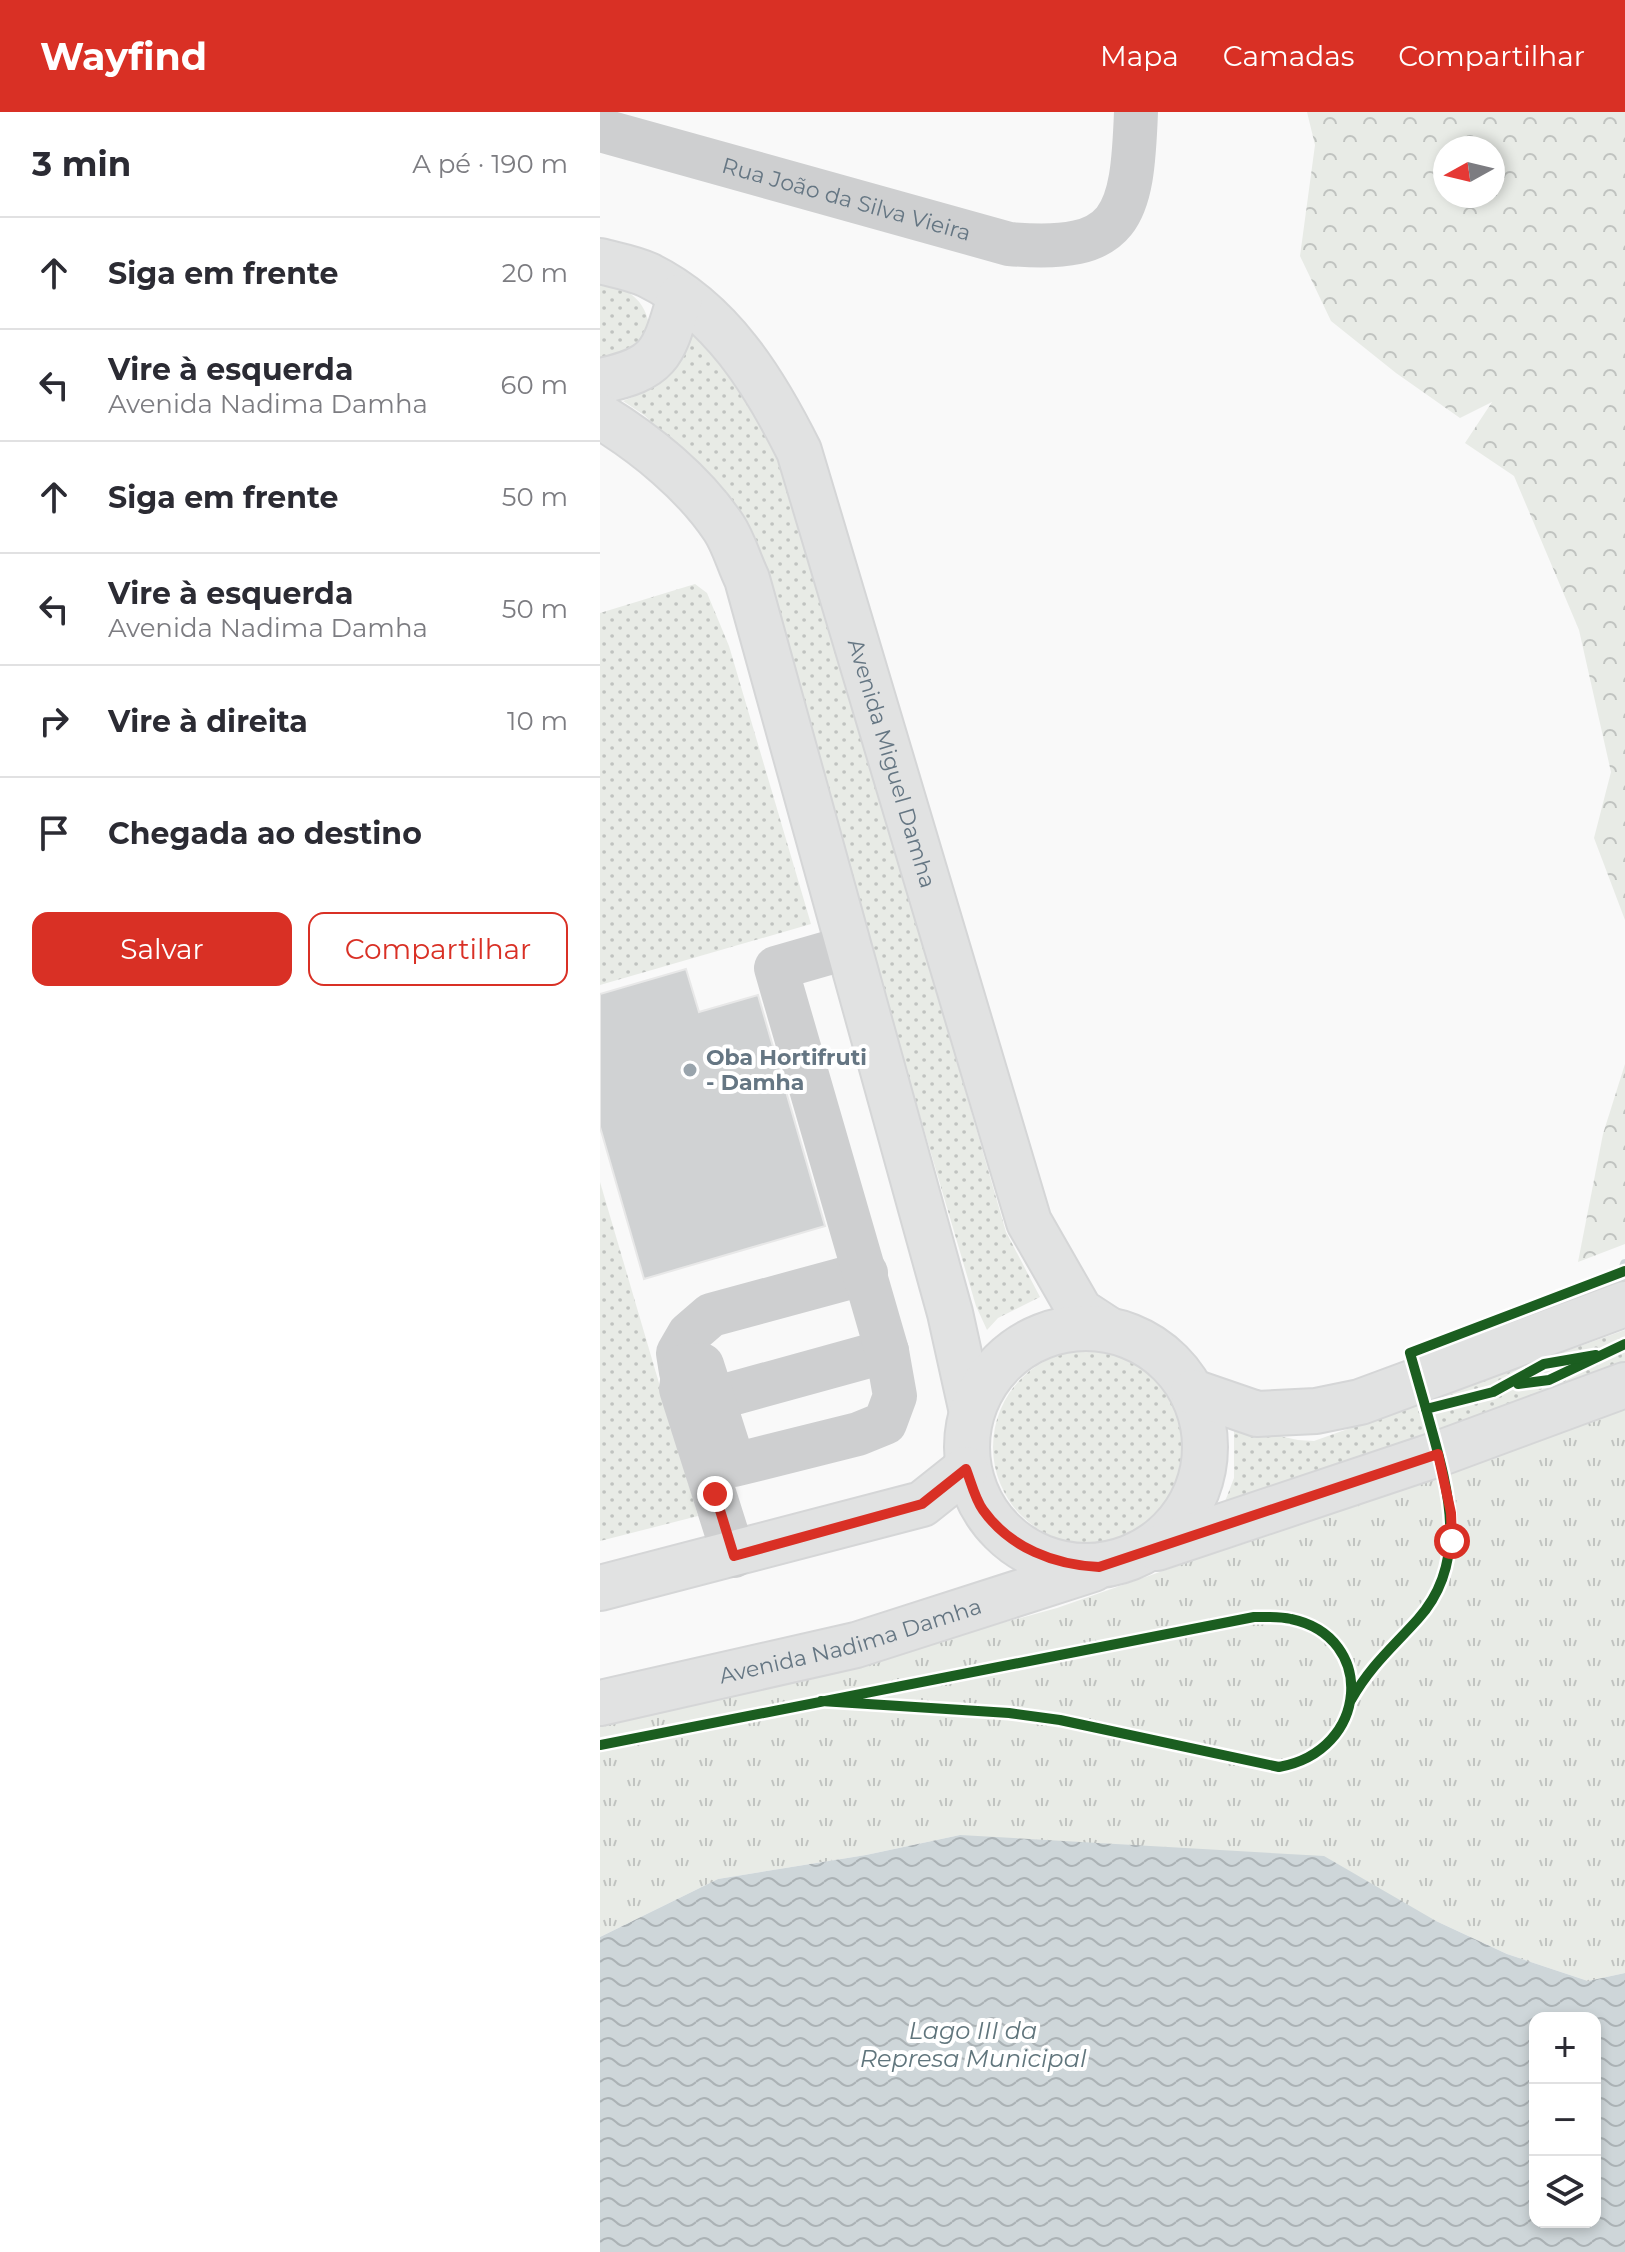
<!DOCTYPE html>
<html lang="pt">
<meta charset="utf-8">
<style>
body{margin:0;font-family:Montserrat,sans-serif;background:#f2f2f3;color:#2b2b33}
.controls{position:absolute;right:24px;bottom:24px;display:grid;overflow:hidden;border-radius:16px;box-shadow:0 4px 12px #0003}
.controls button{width:72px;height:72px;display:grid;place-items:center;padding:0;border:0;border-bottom:2px solid #e1e1e2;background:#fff;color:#2b2b33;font:40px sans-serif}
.compass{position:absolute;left:833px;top:24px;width:72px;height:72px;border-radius:50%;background:#fff;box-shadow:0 4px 12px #0003;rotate:262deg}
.stop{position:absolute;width:24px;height:24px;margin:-18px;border:6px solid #d93025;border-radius:50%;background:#fff}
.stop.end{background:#d93025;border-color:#fff;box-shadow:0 2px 8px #0008}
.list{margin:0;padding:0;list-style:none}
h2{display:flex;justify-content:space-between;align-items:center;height:104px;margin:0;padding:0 32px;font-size:34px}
h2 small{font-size:26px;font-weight:400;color:#7c7c81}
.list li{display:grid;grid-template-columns:52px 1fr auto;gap:24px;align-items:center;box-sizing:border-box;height:112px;padding:0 32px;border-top:2px solid #e1e1e2}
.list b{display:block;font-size:30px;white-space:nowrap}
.list p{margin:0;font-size:26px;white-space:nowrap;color:#7c7c81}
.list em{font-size:26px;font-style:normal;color:#7c7c81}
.actions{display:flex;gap:16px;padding:24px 32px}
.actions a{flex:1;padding:18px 0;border:2px solid #d93025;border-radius:16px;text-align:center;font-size:28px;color:#d93025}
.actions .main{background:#d93025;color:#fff}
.icon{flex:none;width:44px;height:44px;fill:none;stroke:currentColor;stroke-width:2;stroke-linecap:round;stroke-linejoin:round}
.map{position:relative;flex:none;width:1025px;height:2140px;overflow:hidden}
header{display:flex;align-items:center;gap:48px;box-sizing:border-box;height:112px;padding:0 40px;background:#d93025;color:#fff}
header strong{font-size:38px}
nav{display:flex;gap:44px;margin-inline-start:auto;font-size:28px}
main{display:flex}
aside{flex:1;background:#fff}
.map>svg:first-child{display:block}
.grass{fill:url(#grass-dots)}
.forest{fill:url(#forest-crowns);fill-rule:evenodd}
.park{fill:url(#park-tufts)}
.water{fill:url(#water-waves);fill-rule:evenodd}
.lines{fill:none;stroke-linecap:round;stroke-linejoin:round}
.stream{stroke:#ced6d9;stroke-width:10}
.building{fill:#d0d2d3;stroke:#e8e8e8;stroke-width:2}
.major-casing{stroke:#d5d6d7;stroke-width:48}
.minor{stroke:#cecfd0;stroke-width:44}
.major{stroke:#e1e2e2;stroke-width:44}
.cycleway-casing{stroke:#fff;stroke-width:15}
.cycleway{stroke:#1b5e20;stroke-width:10}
.route{stroke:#d93025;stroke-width:10}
.poi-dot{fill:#99a4ac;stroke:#fff;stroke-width:3}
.labels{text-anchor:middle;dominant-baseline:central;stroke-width:8;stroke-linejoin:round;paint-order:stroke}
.street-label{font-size:22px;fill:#657683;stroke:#fff}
.poi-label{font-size:22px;font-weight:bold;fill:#657683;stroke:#fff;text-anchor:start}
.water-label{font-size:24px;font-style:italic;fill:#60757c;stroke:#fff}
</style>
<header>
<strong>Wayfind</strong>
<nav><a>Mapa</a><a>Camadas</a><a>Compartilhar</a></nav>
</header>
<main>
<aside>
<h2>3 min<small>A pé · 190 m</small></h2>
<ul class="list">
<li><svg class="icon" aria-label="ahead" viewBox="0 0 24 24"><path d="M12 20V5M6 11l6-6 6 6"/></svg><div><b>Siga em frente</b></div><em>20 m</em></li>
<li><svg class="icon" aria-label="left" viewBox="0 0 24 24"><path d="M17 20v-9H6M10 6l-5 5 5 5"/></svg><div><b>Vire à esquerda</b><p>Avenida Nadima Damha</p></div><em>60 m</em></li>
<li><svg class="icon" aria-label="ahead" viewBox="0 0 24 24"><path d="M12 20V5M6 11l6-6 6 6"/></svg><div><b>Siga em frente</b></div><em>50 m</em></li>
<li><svg class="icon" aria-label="left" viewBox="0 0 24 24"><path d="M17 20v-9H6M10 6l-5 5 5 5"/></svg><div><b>Vire à esquerda</b><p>Avenida Nadima Damha</p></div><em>50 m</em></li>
<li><svg class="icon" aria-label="right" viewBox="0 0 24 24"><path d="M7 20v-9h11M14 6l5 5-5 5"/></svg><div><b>Vire à direita</b></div><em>10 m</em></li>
<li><svg class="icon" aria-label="arrive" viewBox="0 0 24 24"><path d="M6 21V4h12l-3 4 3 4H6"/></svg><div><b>Chegada ao destino</b></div></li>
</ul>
<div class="actions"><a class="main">Salvar</a><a>Compartilhar</a></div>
</aside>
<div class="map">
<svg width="1025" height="2140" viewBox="0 0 1025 2140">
<defs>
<pattern id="grass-dots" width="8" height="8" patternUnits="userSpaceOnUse" patternTransform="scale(2)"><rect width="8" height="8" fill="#e8ebe6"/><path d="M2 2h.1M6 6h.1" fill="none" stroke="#c0c3c0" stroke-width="1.8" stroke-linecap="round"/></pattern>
<pattern id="forest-crowns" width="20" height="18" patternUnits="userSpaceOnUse" patternTransform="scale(2)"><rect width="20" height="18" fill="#e8ebe6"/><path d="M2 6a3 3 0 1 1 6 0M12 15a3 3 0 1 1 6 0" fill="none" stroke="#c0c3c0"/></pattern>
<pattern id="park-tufts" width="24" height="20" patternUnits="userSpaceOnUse" patternTransform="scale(2)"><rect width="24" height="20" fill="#e8ebe6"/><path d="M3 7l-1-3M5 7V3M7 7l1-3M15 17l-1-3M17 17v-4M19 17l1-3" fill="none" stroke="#c0c3c0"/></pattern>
<pattern id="water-waves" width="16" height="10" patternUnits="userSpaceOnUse" patternTransform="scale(2)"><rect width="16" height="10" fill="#ced6d9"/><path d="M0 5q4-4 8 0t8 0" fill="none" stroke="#abb2b5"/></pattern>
</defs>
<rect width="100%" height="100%" fill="#f9f9f9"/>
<g class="grass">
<path d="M 0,170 C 33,178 47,189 51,224 L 0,256 Z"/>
<path d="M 93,221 L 130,253 L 169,314 L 207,430 L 406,1120 L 440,1185 L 398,1206 L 387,1218 L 376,1194 L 180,529 L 106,361 L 44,303 L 23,289 C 59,276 78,256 93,221 Z"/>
<path d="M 95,472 L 107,481 L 129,534 L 211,812 L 0,873 L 0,501 Z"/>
<path d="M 0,1070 L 98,1404 L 0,1429 Z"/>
<path d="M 1025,1218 L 1025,1251 L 641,1392 L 624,1392 L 634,1366 L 634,1314 L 698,1328 L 714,1329 Z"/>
<circle cx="490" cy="1335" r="97"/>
</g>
<g class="forest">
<path d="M 707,0 L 1025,0 L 1025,808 L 994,726 L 1011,660 L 979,518 L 914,364 L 865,331 L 892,290 L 860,306 L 796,261 L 731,209 L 700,144 L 715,33 ZM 893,36 L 893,84 L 845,84 L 845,36 Z"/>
<path d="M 1025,952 L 1025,1132 L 978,1150 L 1003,1022 Z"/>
</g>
<path class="park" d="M 1025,1297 L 1025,1861 L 988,1869 L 907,1842 L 836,1809 L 360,1723 L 266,1743 L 118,1767 L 0,1825 L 0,1608 L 196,1567 L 457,1496 Z"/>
<path class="water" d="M 360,1723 L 724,1744 L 836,1809 L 907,1842 L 988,1869 L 1025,1861 L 1025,2140 L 0,2140 L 0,1825 L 118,1767 L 266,1743 ZM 935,1906 L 995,1906 L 995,2110 L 935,2110 Z"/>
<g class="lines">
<path class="stream" d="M 1021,1165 L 1025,1152"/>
</g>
<path class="building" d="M 86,857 L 99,900 L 158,883 L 225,1114 L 44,1167 L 0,1015 L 0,882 Z"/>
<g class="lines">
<defs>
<g id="major">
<path id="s2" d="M 0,149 C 15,153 33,156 48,163 C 121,199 164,269 199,339 L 429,1110 L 480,1199 L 506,1216"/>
<path d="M 0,269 C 61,256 63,242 80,185"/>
<path d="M 0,304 C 46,332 94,371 124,416 C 134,431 139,451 147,467 L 350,1201 L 371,1296"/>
<circle cx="486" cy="1335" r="119"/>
<path d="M 593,1280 L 657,1302 L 716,1299 L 760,1290 L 1025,1192"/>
<path d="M 557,1436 L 838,1342 L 1025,1273"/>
<path d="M 0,1476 L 322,1392 L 366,1357"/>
<path id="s3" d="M 0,1591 L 256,1533 L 493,1457"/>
</g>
</defs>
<use href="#major" class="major-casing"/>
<g class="minor">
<path id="s1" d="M 0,18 L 409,132 C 524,142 532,105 536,0"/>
<path d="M 81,1260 L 78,1241 L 89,1222 L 111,1203 L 266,1161"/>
<path d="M 113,1287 L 287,1239"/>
<path d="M 134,1444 L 81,1277 L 84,1254 L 102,1253 L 134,1353 L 258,1322 L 285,1311 L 295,1284 L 287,1239 L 176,856 L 249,835"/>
</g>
<use href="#major" class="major"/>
<defs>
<g id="cycleway">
<path d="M 918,1272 L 949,1268 L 1025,1232"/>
<path d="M 826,1297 L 810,1241 L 1025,1159"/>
<path d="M 751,1588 C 771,1553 792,1536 818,1507 C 873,1446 845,1367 826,1297 L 893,1280 L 944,1252 L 996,1243"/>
<path d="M 0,1633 L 654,1505 C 666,1505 679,1504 691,1507 C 777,1525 769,1639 679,1655 L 460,1608 L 409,1601 L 221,1589"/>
</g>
</defs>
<use href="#cycleway" class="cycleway-casing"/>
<use href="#cycleway" class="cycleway"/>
</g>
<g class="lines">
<path class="route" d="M 115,1382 L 134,1444 L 322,1392 L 366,1357 C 371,1370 375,1387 383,1398 C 410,1436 455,1453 499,1455 L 838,1342 L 851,1401 L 852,1429"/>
</g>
<circle class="poi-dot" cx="90" cy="958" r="8"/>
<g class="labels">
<g class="street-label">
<text stroke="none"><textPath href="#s1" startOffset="256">Rua João da Silva Vieira</textPath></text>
<text stroke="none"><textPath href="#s2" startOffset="612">Avenida Miguel Damha</textPath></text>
<text stroke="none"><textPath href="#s3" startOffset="258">Avenida Nadima Damha</textPath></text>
</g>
<g class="poi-label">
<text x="106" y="945">Oba Hortifruti<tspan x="106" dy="25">- Damha</tspan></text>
</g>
<g class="water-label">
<text x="373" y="1918">Lago III da<tspan x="373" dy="28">Represa Municipal</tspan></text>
</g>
</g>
</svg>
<div class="controls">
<button>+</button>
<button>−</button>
<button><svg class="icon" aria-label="layers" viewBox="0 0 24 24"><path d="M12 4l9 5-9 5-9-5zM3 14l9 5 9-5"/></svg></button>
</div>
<svg class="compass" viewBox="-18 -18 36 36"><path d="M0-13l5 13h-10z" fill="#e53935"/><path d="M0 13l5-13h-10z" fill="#7c7c81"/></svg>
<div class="stop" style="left:852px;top:1429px"></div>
<div class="stop end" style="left:115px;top:1382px"></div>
</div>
</main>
